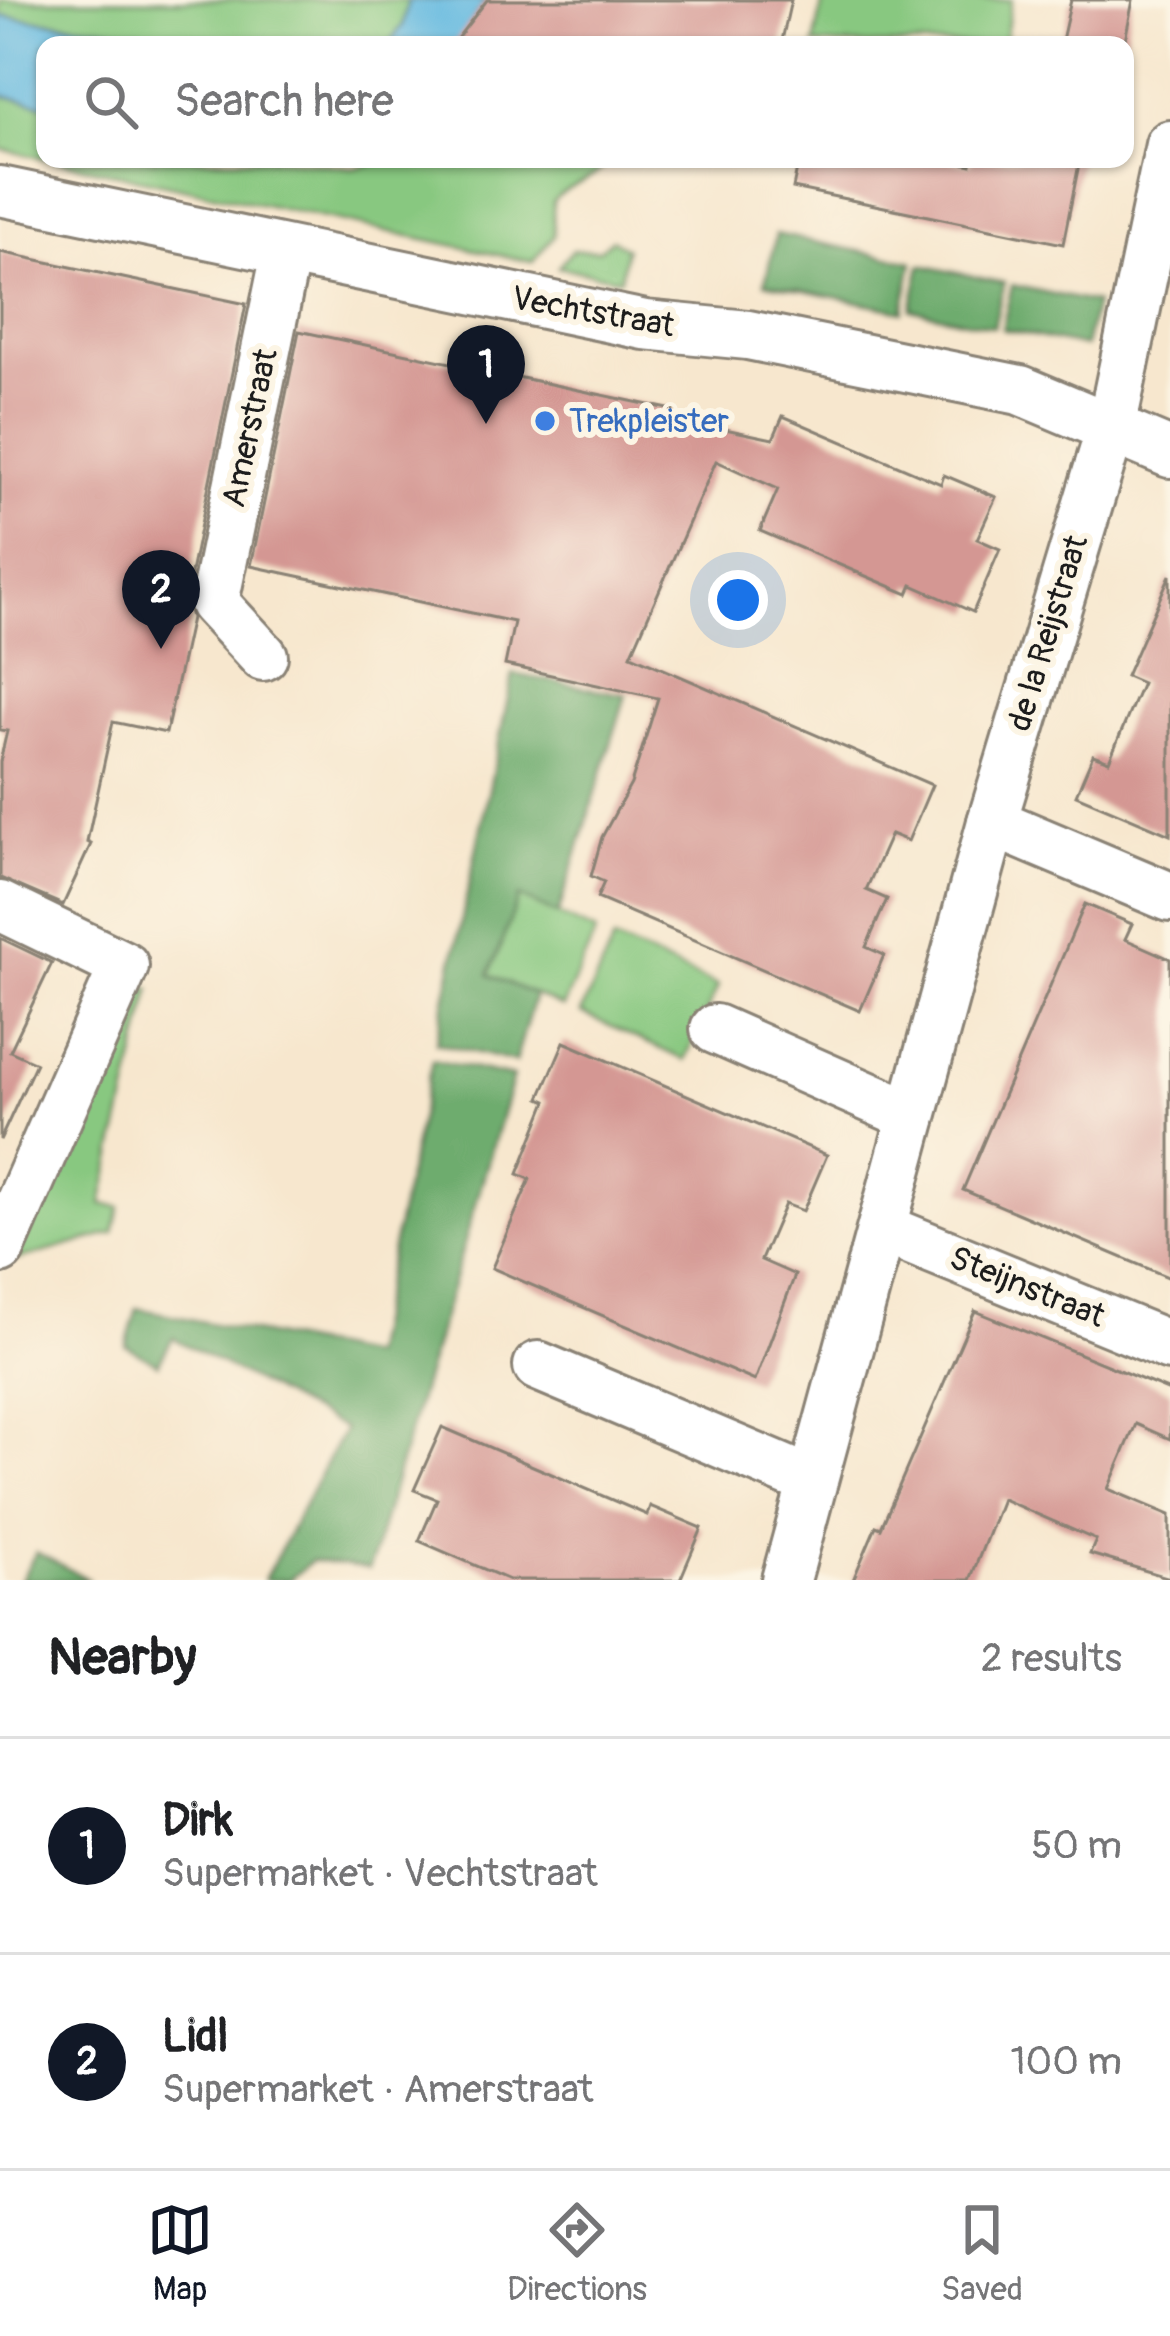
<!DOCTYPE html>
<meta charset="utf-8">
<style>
body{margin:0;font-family:Pangolin,sans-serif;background:#f2f2f2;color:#202124}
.you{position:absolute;left:738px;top:600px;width:42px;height:42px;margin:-30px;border:9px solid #fff;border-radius:50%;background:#1a73e8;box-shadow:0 0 0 18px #1a73e833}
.badge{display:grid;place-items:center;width:78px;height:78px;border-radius:50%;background:#111827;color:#fff;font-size:39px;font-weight:700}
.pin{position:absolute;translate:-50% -99px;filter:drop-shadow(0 3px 6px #0008)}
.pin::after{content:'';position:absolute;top:63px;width:42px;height:36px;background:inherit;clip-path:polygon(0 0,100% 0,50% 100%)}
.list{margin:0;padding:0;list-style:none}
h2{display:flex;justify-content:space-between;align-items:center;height:156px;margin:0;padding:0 48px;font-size:51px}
h2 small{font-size:39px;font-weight:400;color:#757577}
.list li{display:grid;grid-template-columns:78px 1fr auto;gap:36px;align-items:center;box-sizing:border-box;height:216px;padding:0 48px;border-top:3px solid #e0e0e0}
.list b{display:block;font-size:45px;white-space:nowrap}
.list p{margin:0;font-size:39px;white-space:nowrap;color:#757577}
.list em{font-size:39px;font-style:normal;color:#757577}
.icon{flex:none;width:66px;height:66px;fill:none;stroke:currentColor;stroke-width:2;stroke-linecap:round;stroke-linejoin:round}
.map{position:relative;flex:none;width:1170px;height:1580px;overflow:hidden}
.search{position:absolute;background:#fff;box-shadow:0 3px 9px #0004;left:36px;right:36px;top:36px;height:132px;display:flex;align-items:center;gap:30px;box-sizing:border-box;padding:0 42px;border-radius:24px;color:#757577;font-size:45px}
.sheet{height:588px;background:#fff}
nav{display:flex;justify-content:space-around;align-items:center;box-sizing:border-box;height:168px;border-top:3px solid #e0e0e0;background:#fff;font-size:33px;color:#757577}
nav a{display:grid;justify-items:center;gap:6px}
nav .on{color:#111827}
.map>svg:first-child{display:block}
.green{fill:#88c880;stroke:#52724e;stroke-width:3}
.forest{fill:#6eac6e;stroke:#456445;stroke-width:3}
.water{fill:#64b9e0;stroke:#406a7e;stroke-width:3}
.building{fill:#d49793}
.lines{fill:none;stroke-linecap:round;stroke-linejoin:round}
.minor-casing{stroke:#8a8275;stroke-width:54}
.minor{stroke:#fff;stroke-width:48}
.shop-dot{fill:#3f7fe0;stroke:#fcf5e5;stroke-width:4.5}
.labels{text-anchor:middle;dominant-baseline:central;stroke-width:12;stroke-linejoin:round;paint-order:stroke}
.street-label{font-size:33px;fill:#1c1c1c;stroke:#fcf5e5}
.shop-label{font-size:33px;fill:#366cbe;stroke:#fcf5e5;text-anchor:start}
</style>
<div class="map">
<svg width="1170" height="1580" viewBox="0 0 1170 1580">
<rect width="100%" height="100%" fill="#fcf5e5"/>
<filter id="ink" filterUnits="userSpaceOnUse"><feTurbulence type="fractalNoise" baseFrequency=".00833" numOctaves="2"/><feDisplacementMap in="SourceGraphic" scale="24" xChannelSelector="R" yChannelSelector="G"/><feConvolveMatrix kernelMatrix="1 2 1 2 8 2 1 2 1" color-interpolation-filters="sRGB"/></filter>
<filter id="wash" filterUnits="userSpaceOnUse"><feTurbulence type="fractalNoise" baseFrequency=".004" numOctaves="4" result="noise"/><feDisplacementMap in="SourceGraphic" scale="48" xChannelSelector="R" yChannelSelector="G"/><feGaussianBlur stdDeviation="2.7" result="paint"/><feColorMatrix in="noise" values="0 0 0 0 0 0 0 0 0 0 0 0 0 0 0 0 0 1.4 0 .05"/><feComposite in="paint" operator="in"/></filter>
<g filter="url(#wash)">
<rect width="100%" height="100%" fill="#f7e7ce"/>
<g class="green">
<path d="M 0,0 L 408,0 L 403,25 L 388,45 L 267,45 L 0,16 Z"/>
<path d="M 823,0 L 1012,0 L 1004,45 L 814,45 Z"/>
<path d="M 0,95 L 45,105 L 45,159 L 0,149 Z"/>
<path d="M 47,159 L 283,159 L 356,168 L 392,159 L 606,159 L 606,164 C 590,184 571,182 553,201 L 554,236 L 532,262 Z"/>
<path d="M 612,239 L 626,248 L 620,279 L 558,267 L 572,250 L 599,250 Z"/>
<path d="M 519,897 L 596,932 L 563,1007 L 489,975 Z"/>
<path d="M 614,940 L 718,986 L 685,1060 L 581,1013 Z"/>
<path d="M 143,987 L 151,989 L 102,1204 L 120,1207 L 114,1233 L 13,1261 Z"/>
</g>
<g class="forest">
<path d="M 776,234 L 913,262 L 903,311 L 765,283 Z"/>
<path d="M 921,265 L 1004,283 L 994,327 L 911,309 Z"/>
<path d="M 1012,285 L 1095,303 L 1085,347 L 1002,329 Z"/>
<path d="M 513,674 L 626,695 L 558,915 L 519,897 L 489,975 L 535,995 L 515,1062 L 436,1043 Z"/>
<path d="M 432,1060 L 513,1077 L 369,1569 L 311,1561 L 289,1580 L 264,1580 L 344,1429 L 173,1338 L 158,1364 L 126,1346 L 137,1308 L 369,1356 Z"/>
<path d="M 36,1552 L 90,1580 L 21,1580 Z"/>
</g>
<g class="water">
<path d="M 408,0 L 487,0 L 455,45 L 388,45 L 403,25 Z"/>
<path d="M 0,16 L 229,43 L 254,45 L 45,45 L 45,105 L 0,95 Z"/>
</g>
<g id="blocks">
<g class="building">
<path d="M 487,0 L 791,0 L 781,45 L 452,45 Z"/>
<path d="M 1071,0 L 1133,0 L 1124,45 L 1061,45 Z"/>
<path d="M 799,159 L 942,159 L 971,165 L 972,159 L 1080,159 L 1063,244 L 793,188 Z"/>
<path d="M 0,252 L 246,304 L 186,597 L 191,618 L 166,733 L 113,722 L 87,842 L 91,844 L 63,905 L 0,878 L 0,762 L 7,731 L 0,730 Z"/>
<path d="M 299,331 L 673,410 L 672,418 L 773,439 L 783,416 L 941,484 L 944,475 L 996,497 L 977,539 L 1000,549 L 973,612 L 912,585 L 908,594 L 760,531 L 778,489 L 716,461 L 631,655 L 932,785 L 908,841 L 891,834 L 866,890 L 887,899 L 866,947 L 884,955 L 860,1011 L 597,898 L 604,882 L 591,876 L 602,837 L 631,784 L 658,698 L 505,665 L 514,622 L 251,566 Z"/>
<path d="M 1170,575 L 1170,835 L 1076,795 L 1093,755 L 1109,761 L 1142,683 L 1126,676 Z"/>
<path d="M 1085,904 L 1132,924 L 1125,939 L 1170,959 L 1170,1278 L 963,1190 Z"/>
<path d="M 0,938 L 52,963 L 10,1051 L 36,1063 L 0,1140 Z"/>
<path d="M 564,1042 L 827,1155 L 803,1211 L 785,1204 L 761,1260 L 795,1275 L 755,1381 L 492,1268 L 530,1179 L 518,1174 L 547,1101 L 540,1098 Z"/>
<path d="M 975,1311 L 1170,1391 L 1170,1439 L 1136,1424 L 1108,1489 L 1170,1515 L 1170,1578 L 1090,1554 L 1096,1540 L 1002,1499 L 970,1580 L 853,1580 L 876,1526 L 881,1528 Z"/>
<path d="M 442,1427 L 647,1515 L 650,1506 L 702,1528 L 680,1580 L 509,1580 L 419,1541 L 437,1499 L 414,1490 Z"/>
</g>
</g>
</g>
<g filter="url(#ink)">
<use href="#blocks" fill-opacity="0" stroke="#8a8275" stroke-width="3"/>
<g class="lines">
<defs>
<g id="minor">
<path d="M 0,191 L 645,325 L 748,335 L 1020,390 L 1170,453"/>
<path d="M 263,656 L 214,603 L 286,253"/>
<path d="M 992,822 L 1170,897"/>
<path d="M 0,906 L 124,966 L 0,1249"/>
<path d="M 715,1029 L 912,1116"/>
<path d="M 884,1229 L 1170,1346"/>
<path d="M 538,1366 L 811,1481"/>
<path d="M 786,1580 L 992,822 L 1111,428 L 1170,145"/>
</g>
</defs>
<use href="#minor" class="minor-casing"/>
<use href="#minor" class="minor"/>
</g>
</g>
<circle class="shop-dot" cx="545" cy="421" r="12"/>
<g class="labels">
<g class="street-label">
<text transform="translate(593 312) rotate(10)">Vechtstraat</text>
<text transform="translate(250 428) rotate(-78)">Amerstraat</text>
<text transform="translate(1048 633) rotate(-73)">de la Reijstraat</text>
<text transform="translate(1027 1287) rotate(22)">Steijnstraat</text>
</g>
<g class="shop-label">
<text x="569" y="421">Trekpleister</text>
</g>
</g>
</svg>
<div class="you"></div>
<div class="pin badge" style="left:486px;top:424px">1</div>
<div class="pin badge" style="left:161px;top:649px">2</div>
<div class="search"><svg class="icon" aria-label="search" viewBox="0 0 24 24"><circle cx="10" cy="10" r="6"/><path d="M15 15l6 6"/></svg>Search here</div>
</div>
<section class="sheet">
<h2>Nearby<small>2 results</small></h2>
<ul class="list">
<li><span class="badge">1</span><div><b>Dirk</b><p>Supermarket · Vechtstraat</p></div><em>50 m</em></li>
<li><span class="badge">2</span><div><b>Lidl</b><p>Supermarket · Amerstraat</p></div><em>100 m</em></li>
</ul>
</section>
<nav>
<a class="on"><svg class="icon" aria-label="map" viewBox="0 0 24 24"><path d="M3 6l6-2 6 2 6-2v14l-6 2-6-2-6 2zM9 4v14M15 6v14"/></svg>Map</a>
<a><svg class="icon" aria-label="directions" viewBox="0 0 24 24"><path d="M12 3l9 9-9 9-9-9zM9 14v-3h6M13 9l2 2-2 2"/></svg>Directions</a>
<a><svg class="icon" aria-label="saved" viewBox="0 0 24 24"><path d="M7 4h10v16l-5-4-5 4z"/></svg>Saved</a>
</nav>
